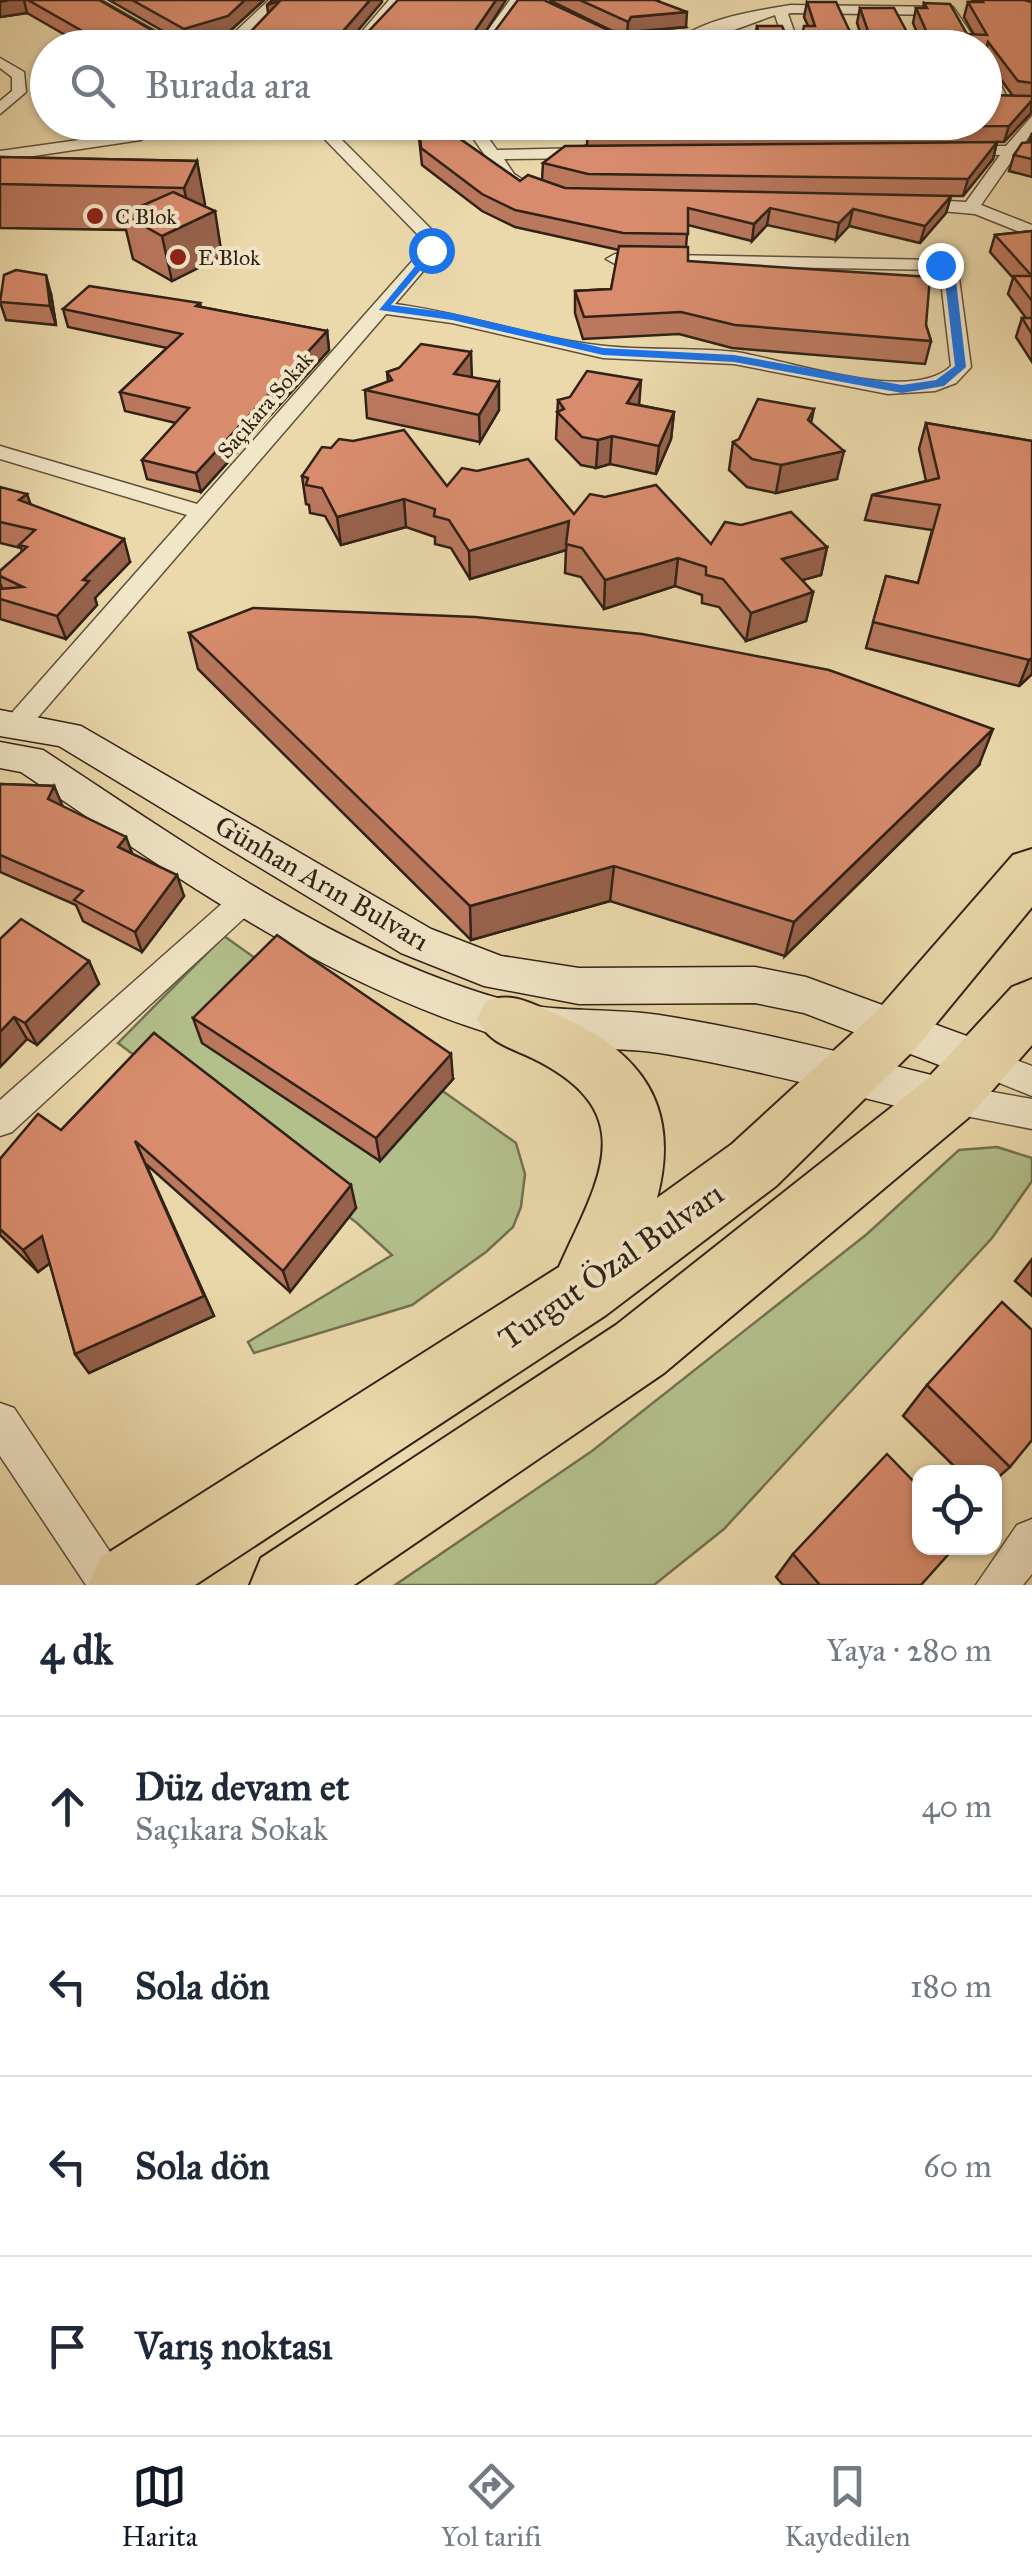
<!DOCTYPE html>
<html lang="tr">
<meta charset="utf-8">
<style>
body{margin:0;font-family:"IM FELL Great Primer",serif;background:#f6f6f7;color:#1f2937}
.controls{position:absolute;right:30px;bottom:30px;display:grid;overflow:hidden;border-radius:20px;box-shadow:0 2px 8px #0004}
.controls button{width:90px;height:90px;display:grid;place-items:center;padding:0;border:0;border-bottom:2px solid #e0e1e3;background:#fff;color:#1f2937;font:50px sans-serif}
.stop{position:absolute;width:30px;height:30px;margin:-22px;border:8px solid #1a73e8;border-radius:50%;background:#fff}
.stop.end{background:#1a73e8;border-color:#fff;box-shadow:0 2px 10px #0008}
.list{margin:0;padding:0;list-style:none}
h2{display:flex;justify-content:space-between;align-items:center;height:130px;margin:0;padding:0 40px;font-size:42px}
h2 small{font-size:32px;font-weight:400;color:#747a83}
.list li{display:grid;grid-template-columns:65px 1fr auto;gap:30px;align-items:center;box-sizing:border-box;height:180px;padding:0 40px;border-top:2px solid #e0e1e3}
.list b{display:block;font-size:38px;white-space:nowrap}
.list p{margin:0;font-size:32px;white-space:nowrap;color:#747a83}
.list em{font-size:32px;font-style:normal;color:#747a83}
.icon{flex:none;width:55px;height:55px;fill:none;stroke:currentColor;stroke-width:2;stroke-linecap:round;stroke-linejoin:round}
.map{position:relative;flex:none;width:1032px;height:1585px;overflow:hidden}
.search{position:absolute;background:#fff;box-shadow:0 2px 8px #0004;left:30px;right:30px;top:30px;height:110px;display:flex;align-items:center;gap:25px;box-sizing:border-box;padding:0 35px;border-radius:55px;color:#747a83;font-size:38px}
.sheet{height:850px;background:#fff}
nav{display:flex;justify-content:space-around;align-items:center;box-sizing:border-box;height:140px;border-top:2px solid #e0e1e3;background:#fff;font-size:28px;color:#747a83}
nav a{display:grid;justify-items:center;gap:5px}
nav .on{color:#111827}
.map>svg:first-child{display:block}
.green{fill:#b3c08c;stroke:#727151;stroke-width:2.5}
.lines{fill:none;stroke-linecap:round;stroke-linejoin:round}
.street-casing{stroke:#5f503b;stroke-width:3}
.secondary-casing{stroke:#302216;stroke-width:3}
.highway-casing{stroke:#302216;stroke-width:4}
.street{fill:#f2e6c8;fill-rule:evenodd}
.secondary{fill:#f2e6c8;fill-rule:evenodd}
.highway{fill:#ebd9ab;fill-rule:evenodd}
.wall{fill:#ba785e;stroke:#302216;stroke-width:2.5}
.shaded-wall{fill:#97624c;stroke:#302216;stroke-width:2.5}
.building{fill:#d88c6d;stroke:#302216;stroke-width:2.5}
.route{fill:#1a73e8}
.poi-dot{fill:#8f2418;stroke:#f2e6c8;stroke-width:4}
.labels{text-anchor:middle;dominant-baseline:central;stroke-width:8;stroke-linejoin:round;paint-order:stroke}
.far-poi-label{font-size:22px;fill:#302216;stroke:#f2e6c8;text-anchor:start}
.far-street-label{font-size:22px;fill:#302216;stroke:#f2e6c8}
.street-label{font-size:28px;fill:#302216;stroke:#f2e6c8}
.near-street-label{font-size:32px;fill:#302216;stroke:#f2e6c8}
</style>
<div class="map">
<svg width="1032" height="1585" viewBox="0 0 1032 1585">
<rect width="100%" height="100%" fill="#ebd9ab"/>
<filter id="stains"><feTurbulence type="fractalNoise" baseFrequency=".002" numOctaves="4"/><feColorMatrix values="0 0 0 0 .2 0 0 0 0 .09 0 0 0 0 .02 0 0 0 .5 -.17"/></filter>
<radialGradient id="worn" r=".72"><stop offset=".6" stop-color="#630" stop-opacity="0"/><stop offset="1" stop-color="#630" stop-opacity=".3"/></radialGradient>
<g class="green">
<path d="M 224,936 L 516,1143 L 525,1174 L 521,1207 L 513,1227 L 486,1252 L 412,1305 L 254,1353 L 248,1342 L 392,1255 L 357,1223 L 118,1043 Z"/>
<path d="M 997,1147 L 1032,1158 L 1032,1181 L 992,1238 L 724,1529 L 654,1585 L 395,1585 L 592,1451 L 867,1234 L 959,1150 Z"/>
</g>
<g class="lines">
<defs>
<g id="street">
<path d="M 84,0 L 101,0 L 185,48 L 167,48 Z"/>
<path d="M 269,0 L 284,0 L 234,48 L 218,48 Z"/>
<path d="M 389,0 L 403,0 L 363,48 L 348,48 Z"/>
<path d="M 510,0 L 540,0 L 640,48 L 621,48 L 523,1 L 489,48 L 475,48 Z"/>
<path d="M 791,5 L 953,7 L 981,48 L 967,48 L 949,15 L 791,13 L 788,14 L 800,48 L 786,48 L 775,15 L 685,48 L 670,48 C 695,19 755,11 791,5 Z"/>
<path d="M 0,58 L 24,72 L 26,92 L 0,114 L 0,101 L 12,91 L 12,77 L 0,68 Z"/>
<path d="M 984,61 L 991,65 L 1012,108 L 1000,105 L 984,78 Z"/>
<path d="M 1032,116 L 1032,132 L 1022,147 L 1032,147 L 1032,157 L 1015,156 L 981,205 L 1032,225 L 1032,237 L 975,214 L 907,208 L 907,200 L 913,199 L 966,202 L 1000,155 L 957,154 L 951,152 L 951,146 L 1006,146 Z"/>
<path d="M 308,122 L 324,122 L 442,240 L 437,255 L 395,304 C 466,313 535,339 605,346 C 649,351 693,347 736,352 C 788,360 911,405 951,366 L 940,273 L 936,270 L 615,264 L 606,259 L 615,254 L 940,260 L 958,271 L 971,367 L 956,383 L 935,391 L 888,394 L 734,364 L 603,358 L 452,323 L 386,314 L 27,730 L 9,730 L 5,723 L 9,716 L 187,515 L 0,459 L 0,446 L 197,504 L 422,250 L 424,241 Z"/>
<path d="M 462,122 L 477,122 L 497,150 L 589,148 L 597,153 L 589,158 L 504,159 L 514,174 L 534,187 L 526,192 L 502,180 Z"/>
<path d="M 136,132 L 144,137 L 141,140 L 0,161 L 0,151 Z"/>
<path d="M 244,889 L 254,893 L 259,901 L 254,909 L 12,1132 L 0,1136 L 0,1100 L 234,893 Z"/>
<path d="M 978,1046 L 1032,1066 L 1032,1096 L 967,1070 L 962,1060 L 967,1050 Z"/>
<path d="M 947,1084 L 1032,1099 L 1032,1129 L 935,1110 L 930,1099 L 935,1088 Z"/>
<path d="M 0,1403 L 14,1408 L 132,1585 L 86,1585 L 0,1456 Z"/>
<path d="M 1032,1519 L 1032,1574 L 1023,1585 L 976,1585 L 1017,1525 Z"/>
</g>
<g id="secondary">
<path d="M 0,710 L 81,726 L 431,929 L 501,956 L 579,968 L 755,967 L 806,977 L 994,1046 L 1000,1060 L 994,1074 L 978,1080 L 804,1013 L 755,1003 L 579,1004 L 484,986 L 401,953 L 59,746 L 0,736 Z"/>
<path d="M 0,742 L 43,750 C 187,844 334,951 501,999 C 551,1014 607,1007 659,1015 C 756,1030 851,1055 947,1079 L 963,1085 L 970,1099 L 963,1113 L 947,1119 C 852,1095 757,1069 660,1053 C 608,1045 553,1052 502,1037 C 325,985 172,874 21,772 L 0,768 Z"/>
</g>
<g id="highway">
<path d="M 1032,849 L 1032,907 L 916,1048 L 776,1186 L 606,1315 L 195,1585 L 89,1585 L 100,1558 L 559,1267 C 598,1180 645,1113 532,1058 C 509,1047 489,1043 477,1019 L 486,1001 C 513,991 532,1004 558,1015 C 642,1052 681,1106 657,1198 L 732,1144 L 876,1012 L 1013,855 Z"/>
<path d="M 1032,979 L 1032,1045 L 968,1118 L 664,1373 L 354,1585 L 250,1585 L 261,1558 L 616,1325 L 926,1080 L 1012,987 Z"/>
</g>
</defs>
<use href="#street" class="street-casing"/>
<use href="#secondary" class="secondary-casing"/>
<use href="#highway" class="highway-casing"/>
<use href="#street" class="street"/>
<use href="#secondary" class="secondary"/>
<use href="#highway" class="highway"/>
</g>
<g class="wall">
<path d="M 0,0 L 99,0 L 162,36 L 164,48 L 88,48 L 27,13 L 0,17 Z"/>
<path d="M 109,0 L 264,0 L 230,31 L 187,45 Z"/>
<path d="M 549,0 L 659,0 L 658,1 L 686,27 L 630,32 L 627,38 Z"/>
<path d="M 972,0 L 1032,0 L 1032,108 L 1031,113 L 1004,142 L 997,142 L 993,159 L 963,196 L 951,196 L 946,213 L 920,243 L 849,226 L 836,240 L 767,225 L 752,241 L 688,225 L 686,247 L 688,261 L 926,325 L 931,341 L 925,364 L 732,348 L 679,334 L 583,339 L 575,313 L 575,291 L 611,289 L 619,250 L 515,227 L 482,211 L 422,165 L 418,128 L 410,128 L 408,122 L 460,122 L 460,126 L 443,127 L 520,181 L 542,180 L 543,163 L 587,145 L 588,128 L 984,122 L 984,63 L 995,81 L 991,95 L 1013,96 L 985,58 L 984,48 L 695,48 L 696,36 L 755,36 L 757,26 L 786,35 L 802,36 L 808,26 L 804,17 L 807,2 L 852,36 L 861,35 L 857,23 L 860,8 L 908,34 L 918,35 L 913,23 L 916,8 L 923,8 L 924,3 L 967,34 L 974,35 L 964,17 L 968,2 L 973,2 Z"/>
<path d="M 531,122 L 582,122 L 577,133 Z"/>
<path d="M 1032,133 L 1032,177 L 1009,171 L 1014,155 L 1029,142 Z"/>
<path d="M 0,157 L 197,161 L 204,206 L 222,256 L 172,281 L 133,259 L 126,230 L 0,228 Z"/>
<path d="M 1032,231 L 1032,362 L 1016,337 L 1022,318 L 1026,318 L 1008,294 L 1013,278 L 990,252 L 995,235 Z"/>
<path d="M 51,294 L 56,325 L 6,320 L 0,302 Z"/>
<path d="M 200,303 L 201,307 L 327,331 L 329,350 L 201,492 L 147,479 L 142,460 L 176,423 L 125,411 L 120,392 L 167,348 L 68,327 L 63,309 Z"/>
<path d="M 399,368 L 472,377 L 499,410 L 480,442 L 367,418 L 365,390 L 388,382 L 387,372 Z"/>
<path d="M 558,400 L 639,405 L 674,412 L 671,439 L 656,474 L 610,464 L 596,468 L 581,465 L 556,439 Z"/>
<path d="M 814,409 L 811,423 L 837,479 L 776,493 L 747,487 L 729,470 L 733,442 Z"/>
<path d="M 926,423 L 1032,441 L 1032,674 L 1019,686 L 866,648 L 886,576 L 918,583 L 932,530 L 865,520 L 872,495 L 926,481 L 919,449 Z"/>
<path d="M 302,476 L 447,486 L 711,544 L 827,547 L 821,575 L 802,580 L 813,592 L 806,621 L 746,641 L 719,607 L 702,603 L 702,595 L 675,586 L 604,609 L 581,577 L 565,573 L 566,550 L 470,579 L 451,548 L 435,544 L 435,537 L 406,527 L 341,545 L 325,516 L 310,513 L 309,505 L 306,504 Z"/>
<path d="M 0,487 L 130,562 L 95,598 L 97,605 L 66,639 L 0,619 L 0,589 L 2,588 L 0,583 L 0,571 L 22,552 L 21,548 L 0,543 Z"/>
<path d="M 189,633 L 979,765 L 785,956 L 610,901 L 471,940 L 198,669 Z"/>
<path d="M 0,784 L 54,786 L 62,806 L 132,854 L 184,896 L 142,952 L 83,921 L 76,905 L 0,872 Z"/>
<path d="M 0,939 L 89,961 L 99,984 L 37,1045 L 27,1039 L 0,1067 Z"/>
<path d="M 193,1018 L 453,1079 L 380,1161 L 202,1043 Z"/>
<path d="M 154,1033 L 356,1208 L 290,1292 L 146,1164 L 214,1316 L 89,1373 L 75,1354 L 50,1263 L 38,1272 L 0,1235 L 0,1159 L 61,1130 Z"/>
<path d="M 1032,1259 L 1032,1296 L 1015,1281 Z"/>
<path d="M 927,1385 L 1010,1467 L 994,1481 L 994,1472 L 960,1472 L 903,1416 Z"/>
<path d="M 793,1554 L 921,1585 L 783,1585 L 776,1577 Z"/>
</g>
<g class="shaded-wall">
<path d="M 9,0 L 24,0 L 27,13 L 0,17 L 0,2 Z"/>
<path d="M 245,0 L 264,0 L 230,31 L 187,45 L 184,29 Z"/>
<path d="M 281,0 L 269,20 L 267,5 Z"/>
<path d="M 370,0 L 382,0 L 382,2 L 345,46 L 344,30 Z"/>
<path d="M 496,0 L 506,0 L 475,48 L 472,35 Z"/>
<path d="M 687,12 L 686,27 L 630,32 L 627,38 L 628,22 L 631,17 Z"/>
<path d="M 162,36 L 164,48 L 123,48 Z"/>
<path d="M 995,81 L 991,97 L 984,98 L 985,82 Z"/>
<path d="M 1032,100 L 1031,113 L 1004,142 L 1009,126 Z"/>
<path d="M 997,142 L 993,159 L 963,196 L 968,179 Z"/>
<path d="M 197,161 L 205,204 L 198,219 L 215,211 L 222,256 L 172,281 L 162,236 L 191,222 L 184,188 Z"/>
<path d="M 951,196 L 946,213 L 920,243 L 925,226 Z"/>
<path d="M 770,208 L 767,225 L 752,241 L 754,224 Z"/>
<path d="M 853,209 L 849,226 L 836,240 L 839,223 Z"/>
<path d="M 46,275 L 51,294 L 56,325 L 50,306 Z"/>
<path d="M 327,331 L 329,350 L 201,492 L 196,473 Z"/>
<path d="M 471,352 L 472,379 L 454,374 Z"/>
<path d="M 641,380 L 639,407 L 627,403 Z"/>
<path d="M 499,382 L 499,410 L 480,442 L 479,415 Z"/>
<path d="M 674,412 L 671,439 L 656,474 L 659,446 Z"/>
<path d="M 612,436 L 610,464 L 596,468 L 598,440 Z"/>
<path d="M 844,451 L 837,479 L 776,493 L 781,465 Z"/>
<path d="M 27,494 L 35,517 L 19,500 Z"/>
<path d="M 404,499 L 406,527 L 341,545 L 337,517 Z"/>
<path d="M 569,521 L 566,550 L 470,579 L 469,551 Z"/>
<path d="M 124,539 L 130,562 L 95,598 L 97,605 L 66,639 L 57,616 L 83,580 Z"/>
<path d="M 827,547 L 821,575 L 777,587 L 782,559 Z"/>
<path d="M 678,558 L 675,586 L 604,609 L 605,580 Z"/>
<path d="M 813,592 L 806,621 L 746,641 L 751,613 Z"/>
<path d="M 1032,658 L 1032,674 L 1019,686 L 1029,660 Z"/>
<path d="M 993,729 L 979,765 L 785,956 L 794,922 Z"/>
<path d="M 54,786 L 63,807 L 48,799 Z"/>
<path d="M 126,837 L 134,858 L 118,847 Z"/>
<path d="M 614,866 L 610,901 L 471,940 L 470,906 Z"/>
<path d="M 177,875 L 184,896 L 142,952 L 135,932 Z"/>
<path d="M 89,961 L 99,984 L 37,1045 L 25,1023 Z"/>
<path d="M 14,1017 L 27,1039 L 0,1067 L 0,1032 Z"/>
<path d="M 451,1054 L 453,1079 L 380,1161 L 376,1138 Z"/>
<path d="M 135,1141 L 214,1316 L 89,1373 L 75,1354 Z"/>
<path d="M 351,1185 L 356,1208 L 290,1292 L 283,1271 Z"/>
<path d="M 42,1236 L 57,1258 L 38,1272 L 23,1250 Z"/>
</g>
<g class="building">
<path d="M 28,0 L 99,0 L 162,36 L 123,48 L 112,48 Z"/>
<path d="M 132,0 L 245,0 L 228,16 L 184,29 Z"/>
<path d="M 272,0 L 370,0 L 344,30 L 347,36 L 365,35 L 398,0 L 496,0 L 472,35 L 492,35 L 518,0 L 544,0 L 621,36 L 615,48 L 235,48 L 281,0 L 267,5 Z"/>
<path d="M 580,0 L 655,0 L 687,12 L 631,17 L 628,22 Z"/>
<path d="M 982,0 L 1024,0 L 1032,2 L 1032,83 L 1018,81 L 988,42 L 984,61 L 984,48 L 697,48 L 696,36 L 759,36 L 757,26 L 782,26 L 786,35 L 802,36 L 804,26 L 815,26 L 807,2 L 836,2 L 852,36 L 869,34 L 860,8 L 894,8 L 908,34 L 928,35 L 916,8 L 927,8 L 924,3 L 950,4 L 967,34 L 987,35 L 968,2 L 983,2 Z"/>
<path d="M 984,63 L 995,81 L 985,82 L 986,95 L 1032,96 L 1032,100 L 1009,126 L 588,128 L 595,122 L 984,122 Z"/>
<path d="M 419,122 L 436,122 L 520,181 L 528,175 L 565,188 L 951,196 L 925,226 L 853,209 L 839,223 L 770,208 L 754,224 L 688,208 L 688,234 L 623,233 L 515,210 L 482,194 L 421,148 Z"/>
<path d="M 997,142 L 968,179 L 588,174 L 543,163 L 565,146 Z"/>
<path d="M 1032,142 L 1032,159 L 1014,155 L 1022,143 Z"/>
<path d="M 0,157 L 197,161 L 184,188 L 0,184 Z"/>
<path d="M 173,192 L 215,211 L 162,236 L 123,214 Z"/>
<path d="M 1032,231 L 1032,301 L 1013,276 L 1032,276 L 995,235 Z"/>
<path d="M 619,246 L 688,247 L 688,261 L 930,277 L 926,325 L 931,341 L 735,325 L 681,312 L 584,317 L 575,291 L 611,289 Z"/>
<path d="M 16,270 L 46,275 L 50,306 L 0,302 L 4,275 Z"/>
<path d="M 89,286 L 200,303 L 196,306 L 327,331 L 196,473 L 142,460 L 189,408 L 120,392 L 182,334 L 63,309 Z"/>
<path d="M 1022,318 L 1032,318 L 1032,334 Z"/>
<path d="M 421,344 L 471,352 L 454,374 L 499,382 L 479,415 L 365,390 L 392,380 L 387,372 L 399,368 Z"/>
<path d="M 587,371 L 641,380 L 627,403 L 674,412 L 659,446 L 612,436 L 598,440 L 582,437 L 557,412 L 564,409 L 558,400 L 570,397 Z"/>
<path d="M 758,399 L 814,409 L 808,420 L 844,451 L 781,465 L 752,459 L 733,442 L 739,439 Z"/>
<path d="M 926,423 L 1032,441 L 1032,658 L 1029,660 L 873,622 L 886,576 L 918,583 L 940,505 L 872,495 L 939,478 Z"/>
<path d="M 404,430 L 447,486 L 462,468 L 477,471 L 528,459 L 574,514 L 590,494 L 605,497 L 656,485 L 711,544 L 725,522 L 741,525 L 791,512 L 827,547 L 782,559 L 813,592 L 751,613 L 723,579 L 706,575 L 706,567 L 678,558 L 605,580 L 582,548 L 566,544 L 569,521 L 469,551 L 449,520 L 434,516 L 435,509 L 404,499 L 337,517 L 322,488 L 306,485 L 308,478 L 302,476 L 322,447 L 331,448 L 339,439 L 353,441 Z"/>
<path d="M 0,487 L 27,494 L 19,500 L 124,539 L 83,580 L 89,581 L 57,616 L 0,599 L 0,589 L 23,587 L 0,576 L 0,571 L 27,547 L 19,545 L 35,530 L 0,522 Z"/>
<path d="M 253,608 L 475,617 L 642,634 L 829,670 L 993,729 L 794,922 L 614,866 L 470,906 L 189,633 Z"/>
<path d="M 0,784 L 54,786 L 48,799 L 126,837 L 118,847 L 177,875 L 135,932 L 74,900 L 83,891 L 0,855 Z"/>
<path d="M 21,919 L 89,961 L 25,1023 L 14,1017 L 0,1032 L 0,939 Z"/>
<path d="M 277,935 L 451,1054 L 376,1138 L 193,1018 Z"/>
<path d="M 154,1033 L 351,1185 L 283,1271 L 135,1141 L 204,1296 L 75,1354 L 42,1236 L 23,1250 L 0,1229 L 0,1159 L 38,1114 L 61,1130 Z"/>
<path d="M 1002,1302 L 1032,1330 L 1032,1440 L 1010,1467 L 927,1385 Z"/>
<path d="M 887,1454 L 920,1488 L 920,1548 L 954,1548 L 921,1585 L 820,1585 L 793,1554 Z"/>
</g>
<path class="route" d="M 431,247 L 435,253 L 391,305 L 452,313 L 603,348 L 734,355 L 902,385 L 936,380 L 955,366 L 944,273 L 935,265 L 940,262 L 955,272 L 966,367 L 944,386 L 902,393 L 734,362 L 603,355 L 452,320 L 379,310 Z"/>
<g class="poi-dot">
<circle cx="95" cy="216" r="10"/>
<circle cx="178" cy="257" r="10"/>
</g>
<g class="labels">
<g class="far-poi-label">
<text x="115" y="216">C Blok</text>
<text x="198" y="257">E Blok</text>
</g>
<g class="far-street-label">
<text transform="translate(265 405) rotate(-49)">Saçıkara Sokak</text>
</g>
<g class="street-label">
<text transform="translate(322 883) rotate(30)">Günhan Arın Bulvarı</text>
</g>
<g class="near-street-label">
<text transform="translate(611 1266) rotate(-35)">Turgut Özal Bulvarı</text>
</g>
</g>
<rect width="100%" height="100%" filter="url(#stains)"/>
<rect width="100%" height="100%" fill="url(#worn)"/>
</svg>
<div class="controls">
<button><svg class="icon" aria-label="locate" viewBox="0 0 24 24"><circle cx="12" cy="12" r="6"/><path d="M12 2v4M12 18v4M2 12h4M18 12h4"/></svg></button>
</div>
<div class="stop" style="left:431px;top:250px"></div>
<div class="stop end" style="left:940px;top:265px"></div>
<div class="search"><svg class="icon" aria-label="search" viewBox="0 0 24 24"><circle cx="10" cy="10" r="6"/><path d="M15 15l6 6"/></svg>Burada ara</div>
</div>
<section class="sheet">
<h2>4 dk<small>Yaya · 280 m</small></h2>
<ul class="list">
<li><svg class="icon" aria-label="ahead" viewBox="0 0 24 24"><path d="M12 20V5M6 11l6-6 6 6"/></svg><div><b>Düz devam et</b><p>Saçıkara Sokak</p></div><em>40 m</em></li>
<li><svg class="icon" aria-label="left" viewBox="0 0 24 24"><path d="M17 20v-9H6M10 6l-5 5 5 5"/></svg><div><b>Sola dön</b></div><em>180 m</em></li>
<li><svg class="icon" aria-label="left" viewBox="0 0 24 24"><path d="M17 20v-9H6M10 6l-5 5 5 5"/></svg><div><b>Sola dön</b></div><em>60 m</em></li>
<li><svg class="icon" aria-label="arrive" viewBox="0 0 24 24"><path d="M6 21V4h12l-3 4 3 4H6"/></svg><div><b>Varış noktası</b></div></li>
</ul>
</section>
<nav>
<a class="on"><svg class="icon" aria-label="map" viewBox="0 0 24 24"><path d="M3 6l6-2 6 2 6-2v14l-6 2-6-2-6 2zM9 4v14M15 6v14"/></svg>Harita</a>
<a><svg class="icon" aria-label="directions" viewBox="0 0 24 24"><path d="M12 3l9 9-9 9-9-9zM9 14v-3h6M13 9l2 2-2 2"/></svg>Yol tarifi</a>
<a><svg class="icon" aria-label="saved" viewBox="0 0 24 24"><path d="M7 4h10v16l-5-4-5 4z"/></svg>Kaydedilen</a>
</nav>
